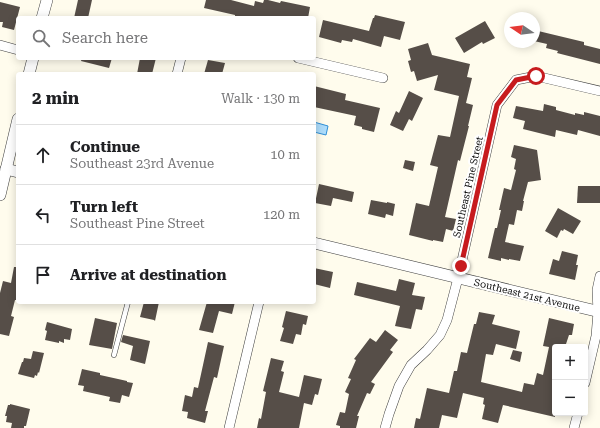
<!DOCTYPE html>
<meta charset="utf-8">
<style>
body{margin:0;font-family:"Roboto Serif",serif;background:#f2f2f2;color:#202124}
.controls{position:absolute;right:12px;bottom:12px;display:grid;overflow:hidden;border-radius:4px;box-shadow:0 2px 10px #0003}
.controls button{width:36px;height:36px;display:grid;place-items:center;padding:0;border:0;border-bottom:1px solid #e0e0e0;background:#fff;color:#202124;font:20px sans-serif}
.compass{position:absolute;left:504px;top:12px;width:36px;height:36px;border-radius:50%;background:#fff;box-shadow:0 2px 10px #0003;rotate:283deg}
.stop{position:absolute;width:12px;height:12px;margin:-9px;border:3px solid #c71b1e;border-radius:50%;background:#fff}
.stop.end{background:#c71b1e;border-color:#fff;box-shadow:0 1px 4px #0008}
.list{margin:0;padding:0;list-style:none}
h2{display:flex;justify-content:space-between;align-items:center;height:52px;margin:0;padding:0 16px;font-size:17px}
h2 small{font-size:13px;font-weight:400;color:#757577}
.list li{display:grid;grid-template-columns:26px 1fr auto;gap:12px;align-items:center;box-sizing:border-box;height:60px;padding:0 16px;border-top:1px solid #e0e0e0}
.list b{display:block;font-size:15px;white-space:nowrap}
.list p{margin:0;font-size:13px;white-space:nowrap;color:#757577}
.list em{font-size:13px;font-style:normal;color:#757577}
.icon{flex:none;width:22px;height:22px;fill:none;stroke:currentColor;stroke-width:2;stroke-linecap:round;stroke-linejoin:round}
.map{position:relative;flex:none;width:600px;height:428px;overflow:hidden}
.search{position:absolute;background:#fff;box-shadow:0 2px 10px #0003;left:16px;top:16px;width:300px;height:44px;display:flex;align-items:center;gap:10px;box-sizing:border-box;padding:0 14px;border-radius:4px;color:#757577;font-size:15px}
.panel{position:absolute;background:#fff;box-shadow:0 2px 10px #0003;left:16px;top:72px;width:300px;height:232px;border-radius:4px}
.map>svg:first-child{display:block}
.water{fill:#addcfb;stroke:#2f8fd7}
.building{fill:#564e48}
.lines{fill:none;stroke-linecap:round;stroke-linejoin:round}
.service-casing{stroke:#404040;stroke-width:5.5}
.minor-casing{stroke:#404040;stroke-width:10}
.tertiary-casing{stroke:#404040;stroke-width:12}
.service{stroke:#fff;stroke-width:4.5}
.minor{stroke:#fff;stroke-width:9}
.tertiary{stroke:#fff;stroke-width:11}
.route{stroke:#c71b1e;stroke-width:5}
.labels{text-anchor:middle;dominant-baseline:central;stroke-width:4;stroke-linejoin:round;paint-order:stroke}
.street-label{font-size:10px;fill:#0d0d0d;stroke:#fff}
</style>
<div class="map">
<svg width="600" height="428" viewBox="0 0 600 428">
<rect width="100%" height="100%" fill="#fffced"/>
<path class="water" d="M 314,122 L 328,126 L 326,135 L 314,132 Z"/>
<g class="building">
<path d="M 78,0 L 92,0 L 88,18 L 74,18 Z"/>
<path d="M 206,0 L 231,0 L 254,6 L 255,1 L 263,3 L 264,0 L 268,0 L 280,3 L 281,1 L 310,7 L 308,18 L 243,18 L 235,16 L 235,15 L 204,8 Z"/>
<path d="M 0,2 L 20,7 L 14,30 L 2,27 L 3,22 L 0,22 Z"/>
<path d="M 375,15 L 405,22 L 400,40 L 384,36 L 381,47 L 353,39 L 352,42 L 342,40 L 341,43 L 319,37 L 323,20 L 369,31 L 373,18 L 374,18 Z"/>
<path d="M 485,21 L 495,38 L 483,44 L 482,42 L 464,53 L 455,38 Z"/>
<path d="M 534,30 L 584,42 L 584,45 L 600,49 L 600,64 L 557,53 L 558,51 L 546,48 L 547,44 L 534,41 Z"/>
<path d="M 428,43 L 432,55 L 470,64 L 467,77 L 472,78 L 466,103 L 473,105 L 468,126 L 469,126 L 460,161 L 458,160 L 445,217 L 456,219 L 453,231 L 446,229 L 443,242 L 433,240 L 433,241 L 409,235 L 416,203 L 429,206 L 438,167 L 430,165 L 438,135 L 450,137 L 459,96 L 434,90 L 438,75 L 417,81 L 414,71 L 411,72 L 408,61 L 411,60 L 408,49 Z"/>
<path d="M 82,58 L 112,58 L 109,68 L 81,61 Z"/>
<path d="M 140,58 L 156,58 L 152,74 L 137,74 Z"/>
<path d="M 208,60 L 225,63 L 222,74 L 204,74 Z"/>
<path d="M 314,86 L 346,94 L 345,100 L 380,108 L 374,132 L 362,129 L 362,127 L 354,125 L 356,116 L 314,107 Z"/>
<path d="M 409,91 L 423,98 L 412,121 L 409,119 L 403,131 L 390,125 L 396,111 L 399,113 Z"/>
<path d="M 544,104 L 556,107 L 556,110 L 575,115 L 575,113 L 584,115 L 584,112 L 600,116 L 600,136 L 578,130 L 577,135 L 556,130 L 555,137 L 523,129 L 525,121 L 513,118 L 516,106 L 543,111 Z"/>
<path d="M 514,145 L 537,150 L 541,180 L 528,182 L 523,201 L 524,201 L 522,211 L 517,210 L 514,225 L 509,224 L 505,242 L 524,246 L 520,261 L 509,259 L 509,260 L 501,258 L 501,261 L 488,258 L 495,228 L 497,228 L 501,210 L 499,210 L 504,188 L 511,190 L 516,170 L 514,169 L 516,159 L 511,157 Z"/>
<path d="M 405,160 L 415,162 L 413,171 L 403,168 Z"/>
<path d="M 319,184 L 354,192 L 352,202 L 333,198 L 331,206 L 315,203 Z"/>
<path d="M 578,186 L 600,186 L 600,203 L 577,203 Z"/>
<path d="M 371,200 L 387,203 L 387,202 L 395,204 L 393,216 L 386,214 L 385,218 L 368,214 Z"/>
<path d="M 558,208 L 581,221 L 573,234 L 564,229 L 563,231 L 561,230 L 557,238 L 545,231 Z"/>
<path d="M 562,251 L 578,255 L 576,265 L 578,265 L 575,280 L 549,274 L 553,259 L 559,261 Z"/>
<path d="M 14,267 L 18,267 L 18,300 L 15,300 L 11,316 L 14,317 L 9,336 L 0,334 L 0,293 L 3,281 L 11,283 Z"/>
<path d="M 314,268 L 333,272 L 330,288 L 314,284 Z"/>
<path d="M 399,279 L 415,283 L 412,295 L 425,297 L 422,310 L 416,309 L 411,329 L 395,326 L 400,306 L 354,295 L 357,282 L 396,291 Z"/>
<path d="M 144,302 L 159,302 L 155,321 L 154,320 L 140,317 Z"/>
<path d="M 207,302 L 235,302 L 232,314 L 219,311 L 213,333 L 199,330 Z"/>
<path d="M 286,311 L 308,316 L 306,325 L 303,324 L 301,335 L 296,334 L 293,344 L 280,341 L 284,328 L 282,327 Z"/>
<path d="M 479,312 L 495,315 L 492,324 L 520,331 L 516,349 L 496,344 L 493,355 L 486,354 L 481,382 L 522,392 L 524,383 L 534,385 L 537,373 L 543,375 L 549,347 L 543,346 L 549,318 L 574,324 L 572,335 L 569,335 L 565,347 L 555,347 L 555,417 L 503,405 L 498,423 L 482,419 L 485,405 L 483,404 L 484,398 L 463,393 L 457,418 L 442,415 L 439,428 L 414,428 L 416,418 L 420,419 L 427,388 L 449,393 L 454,371 L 457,371 L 461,352 L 467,353 L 474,324 L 476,324 Z"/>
<path d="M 95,318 L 117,323 L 112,349 L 89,345 Z"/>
<path d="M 47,322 L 72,329 L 70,340 L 64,339 L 64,343 L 59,341 L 59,343 L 45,340 L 47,331 L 45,330 Z"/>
<path d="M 385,330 L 398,340 L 390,350 L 393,352 L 371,382 L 375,384 L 370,394 L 367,393 L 357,416 L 359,416 L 356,428 L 340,428 L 340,426 L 336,425 L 340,412 L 345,413 L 349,394 L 345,392 L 351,379 L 348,378 L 356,360 L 354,359 L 370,338 L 376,342 Z"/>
<path d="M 123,335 L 150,341 L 145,364 L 130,360 L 133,346 L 121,342 Z"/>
<path d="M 208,342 L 224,346 L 217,378 L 214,377 L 205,411 L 208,411 L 205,423 L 187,418 L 188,412 L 182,411 L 185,395 L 192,397 L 194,387 L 198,388 Z"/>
<path d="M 513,350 L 522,352 L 520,362 L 510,359 Z"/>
<path d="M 33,351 L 44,353 L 39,373 L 38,372 L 37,376 L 35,375 L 34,378 L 18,374 L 22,362 L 23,362 L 24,358 L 31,359 Z"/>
<path d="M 271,358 L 284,361 L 281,371 L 284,372 L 279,392 L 299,397 L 304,375 L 322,379 L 318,395 L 315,394 L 312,405 L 304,403 L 299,428 L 257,428 L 259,418 L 261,419 L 266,392 L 263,391 Z"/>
<path d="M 82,369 L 100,373 L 100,375 L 127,381 L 127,382 L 133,383 L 129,397 L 122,395 L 120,403 L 109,401 L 110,397 L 83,391 L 84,386 L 78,385 Z"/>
<path d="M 10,404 L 30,409 L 26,426 L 24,426 L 24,428 L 11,428 L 12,423 L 6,422 L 7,416 L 5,416 L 8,405 L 10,405 Z"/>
</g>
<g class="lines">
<defs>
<path id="service" d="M 114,355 L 128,302"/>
<g id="minor">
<path d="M 0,45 L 18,50"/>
<path d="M 298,58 L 383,78"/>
<path d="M 177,74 L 181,58"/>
<path d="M 585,383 L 596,336 L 598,312 L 597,290 L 600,276"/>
<path d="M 229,428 L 259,302"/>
<path d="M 385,428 L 389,414 L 399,386 L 411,365 L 427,350 L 440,335 L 447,320 L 458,278 L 497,105 L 516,80 L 536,76 L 600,91"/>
<path d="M 574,428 L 578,413"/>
</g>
<g id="tertiary">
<path d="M 42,18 L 47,0"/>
<path d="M 29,74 L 33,58"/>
<path d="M 6,169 L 18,172"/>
<path d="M 0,195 L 18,119"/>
<path d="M 314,243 L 600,312"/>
</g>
</defs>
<use href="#service" class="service-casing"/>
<use href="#minor" class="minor-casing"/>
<use href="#tertiary" class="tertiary-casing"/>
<use href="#service" class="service"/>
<use href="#minor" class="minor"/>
<use href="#tertiary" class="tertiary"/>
</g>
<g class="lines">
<path class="route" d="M 461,266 L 497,105 L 516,80 L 536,76"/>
</g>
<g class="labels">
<g class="street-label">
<text transform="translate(468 187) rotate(-77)">Southeast Pine Street</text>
<text transform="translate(527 295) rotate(14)">Southeast 21st Avenue</text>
</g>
</g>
</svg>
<div class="controls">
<button>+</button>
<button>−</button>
</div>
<svg class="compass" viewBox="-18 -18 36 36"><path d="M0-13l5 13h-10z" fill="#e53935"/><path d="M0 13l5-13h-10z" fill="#757577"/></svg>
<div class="stop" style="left:536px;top:76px"></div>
<div class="stop end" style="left:461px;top:266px"></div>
<div class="search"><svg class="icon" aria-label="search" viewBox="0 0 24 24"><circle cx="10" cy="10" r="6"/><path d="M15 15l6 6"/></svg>Search here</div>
<section class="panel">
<h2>2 min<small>Walk · 130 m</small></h2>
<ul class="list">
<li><svg class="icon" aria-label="ahead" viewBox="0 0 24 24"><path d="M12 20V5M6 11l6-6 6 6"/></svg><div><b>Continue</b><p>Southeast 23rd Avenue</p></div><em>10 m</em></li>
<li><svg class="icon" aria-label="left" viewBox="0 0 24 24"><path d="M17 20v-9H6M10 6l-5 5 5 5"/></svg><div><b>Turn left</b><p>Southeast Pine Street</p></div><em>120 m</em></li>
<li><svg class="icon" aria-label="arrive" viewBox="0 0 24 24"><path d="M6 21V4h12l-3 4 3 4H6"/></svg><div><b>Arrive at destination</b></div></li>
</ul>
</section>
</div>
